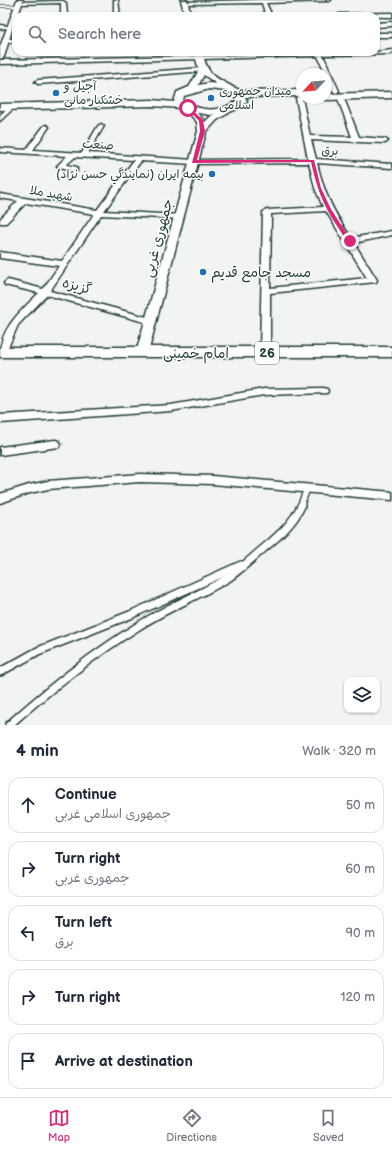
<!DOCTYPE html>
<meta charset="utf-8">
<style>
body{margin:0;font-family:"Balsamiq Sans","Playpen Sans Arabic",sans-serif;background:#f2f2f3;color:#1f2937}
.controls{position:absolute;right:12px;bottom:12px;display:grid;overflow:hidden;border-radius:8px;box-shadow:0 1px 3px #0004}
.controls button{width:36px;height:36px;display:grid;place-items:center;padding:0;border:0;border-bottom:1px solid #e0e1e3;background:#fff;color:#1f2937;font:20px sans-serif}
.compass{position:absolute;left:296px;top:68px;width:36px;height:36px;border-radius:50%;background:#fff;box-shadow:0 1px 3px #0004;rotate:244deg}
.stop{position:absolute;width:12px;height:12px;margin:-9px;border:3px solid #db2777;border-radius:50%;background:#fff}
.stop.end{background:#db2777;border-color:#fff;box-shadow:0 1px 4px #0008}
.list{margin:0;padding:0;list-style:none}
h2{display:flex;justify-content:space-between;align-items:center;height:52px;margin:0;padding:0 16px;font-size:17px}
h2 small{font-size:13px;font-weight:400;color:#747a83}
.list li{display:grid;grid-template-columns:26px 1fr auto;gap:12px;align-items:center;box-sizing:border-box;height:56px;margin:0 8px 8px;padding:0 8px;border:1px solid #e0e1e3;border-radius:12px}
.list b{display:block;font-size:15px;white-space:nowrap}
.list p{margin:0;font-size:13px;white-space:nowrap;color:#747a83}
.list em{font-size:13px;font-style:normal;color:#747a83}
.icon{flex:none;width:22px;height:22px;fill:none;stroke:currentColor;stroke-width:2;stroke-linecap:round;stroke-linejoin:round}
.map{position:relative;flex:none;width:392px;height:725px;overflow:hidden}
.search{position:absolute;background:#fff;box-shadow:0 1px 3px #0004;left:12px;right:12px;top:12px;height:44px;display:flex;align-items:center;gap:10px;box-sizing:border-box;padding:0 14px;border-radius:12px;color:#747a83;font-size:15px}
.sheet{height:372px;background:#fff}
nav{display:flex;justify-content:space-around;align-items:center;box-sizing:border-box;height:56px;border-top:1px solid #e0e1e3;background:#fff;font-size:11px;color:#747a83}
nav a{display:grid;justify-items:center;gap:2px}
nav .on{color:#db2777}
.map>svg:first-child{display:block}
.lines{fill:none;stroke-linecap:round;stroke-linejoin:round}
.service-far2-casing{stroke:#1f3d34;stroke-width:4}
.service-far1-casing{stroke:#1f3d34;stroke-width:8}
.service-casing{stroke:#1f3d34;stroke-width:10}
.minor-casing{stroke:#1f3d34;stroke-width:3}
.tertiary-casing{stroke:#1f3d34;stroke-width:3}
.secondary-casing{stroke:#1f3d34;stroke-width:3}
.primary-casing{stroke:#1f3d34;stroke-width:3}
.service-far2{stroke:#fff;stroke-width:2.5}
.service-far1{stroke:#fff;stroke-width:5.5}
.service{stroke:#fff;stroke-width:7}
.minor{fill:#fff;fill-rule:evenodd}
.tertiary{fill:#fff;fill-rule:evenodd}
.secondary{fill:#fff;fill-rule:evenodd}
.primary{fill:#fff;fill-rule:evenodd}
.route{fill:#db2777}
.poi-dot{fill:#1f6fb2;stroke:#fff;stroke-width:1.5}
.labels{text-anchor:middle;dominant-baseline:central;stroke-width:3;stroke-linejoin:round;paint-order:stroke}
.far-poi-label{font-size:12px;fill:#1f3d34;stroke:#fff;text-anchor:start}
.far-street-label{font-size:12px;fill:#1f3d34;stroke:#fff}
.shield{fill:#fff;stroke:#627771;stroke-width:1}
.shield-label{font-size:13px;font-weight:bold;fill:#1f3d34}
.street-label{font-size:14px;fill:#1f3d34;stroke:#fff}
.poi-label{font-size:14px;fill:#1f3d34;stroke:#fff;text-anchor:start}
</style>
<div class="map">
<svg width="392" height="725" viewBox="0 0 392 725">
<rect width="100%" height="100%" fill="#f2f3f3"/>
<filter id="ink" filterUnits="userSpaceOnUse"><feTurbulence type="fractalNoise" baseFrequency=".025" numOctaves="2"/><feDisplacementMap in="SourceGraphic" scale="8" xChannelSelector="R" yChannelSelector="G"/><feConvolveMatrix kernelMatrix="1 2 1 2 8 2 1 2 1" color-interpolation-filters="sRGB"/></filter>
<g filter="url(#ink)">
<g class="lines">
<defs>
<path id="service-far2" d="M 0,6 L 18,6"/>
<path id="service-far1" d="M 300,507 L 307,489"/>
<g id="service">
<path d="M 0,672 L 38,651 L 130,615 L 241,565"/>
<path d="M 9,725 C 49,689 91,656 137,627 C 166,608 198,596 228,578 C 240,570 251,559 263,549 C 277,537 293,524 301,506"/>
</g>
<g id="minor">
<path d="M 114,0 L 118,0 L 120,16 L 114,16 Z"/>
<path d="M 259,0 L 331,0 L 329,1 L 266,3 L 272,16 L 266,16 L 262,3 L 184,4 L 182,3 L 184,2 Z"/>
<path d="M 63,1 L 66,3 L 67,16 L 61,16 L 61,3 L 19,4 L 17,3 L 19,2 Z"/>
<path d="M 392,13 L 392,17 L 336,16 L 339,14 Z"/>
<path d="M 392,22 L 392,26 L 376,27 L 376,23 Z"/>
<path d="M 0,25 L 14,27 L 0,29 Z"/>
<rect x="376" y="33" width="16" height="4"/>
<path d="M 6,39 L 16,39 L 16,43 L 4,42 L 4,40 Z"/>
<path d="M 392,50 L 392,54 L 323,55 L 339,91 L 336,93 L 333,91 L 318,56 L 0,64 L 0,60 L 376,52 Z"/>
<path d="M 203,68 L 206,70 L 205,71 L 38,84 L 35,82 L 38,80 Z"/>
<path d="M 340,94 L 343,96 L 359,137 L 385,139 L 388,141 L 385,143 L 311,140 L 316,159 L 392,164 L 392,168 L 317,163 C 325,196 333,211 351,238 L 392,231 L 392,235 L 354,243 L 377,280 L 376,282 L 270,293 L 270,353 L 268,355 L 262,355 L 260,353 L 263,212 L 267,210 L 323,207 L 315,188 L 309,163 L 194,164 L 141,161 L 104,211 L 179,215 L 183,217 L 182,219 L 101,215 L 50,291 L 154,319 L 156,321 L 154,323 L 148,323 L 47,295 L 18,325 L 6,352 L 4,354 L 0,355 C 0,328 21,311 39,293 L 5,285 L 4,283 L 8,280 L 43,289 L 59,266 L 0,258 L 0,252 L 62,261 L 94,214 L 26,203 L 6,223 L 0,223 L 0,219 L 18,201 L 0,198 L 0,194 L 97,210 L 134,160 L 75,157 L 66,165 L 77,167 L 77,171 L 74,171 L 57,166 L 67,156 L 0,152 L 0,148 L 26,150 L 44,126 L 46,125 L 49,127 L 33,150 L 82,153 L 98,126 L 101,124 L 104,126 L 88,153 L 194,160 L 308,159 L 296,98 L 299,96 L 302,98 L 310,136 L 352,137 L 337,96 ZM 326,211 L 367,278 L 270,288 L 271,214 Z"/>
<path d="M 10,106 L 15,107 L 0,121 L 0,115 Z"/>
<path d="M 323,388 L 327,389 L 328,391 L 327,393 L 264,395 L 171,411 L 0,423 L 0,415 L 171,405 L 264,389 Z"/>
<path d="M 55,440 L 59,441 L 61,444 L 59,447 L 0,455 L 0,447 Z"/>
<path d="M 140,474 L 212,476 L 392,492 L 392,500 L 212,484 L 140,482 L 48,489 L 30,493 L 0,503 L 0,494 L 29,485 L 48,481 Z"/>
</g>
<g id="tertiary">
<path d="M 17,0 L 23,0 L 18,16 L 16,16 L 4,57 L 0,59 L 0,47 Z"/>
<path d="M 181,0 L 187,0 L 191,16 L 185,16 Z"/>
<path d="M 194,52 L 202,52 C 208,74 211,75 231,86 L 231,90 L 225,90 L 204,75 L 195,91 L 189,91 L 188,89 L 199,70 Z"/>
<path d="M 231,105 L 234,105 L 238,107 L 217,120 L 206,132 L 148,353 L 147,356 L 137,356 L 136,353 L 198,131 L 197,122 L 184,108 L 188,106 L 191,106 L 205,122 L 211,116 Z"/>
</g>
<g id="secondary">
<path d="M 209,83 L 228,85 L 242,91 L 302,90 L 302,96 L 245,97 L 247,101 L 239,108 L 232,111 L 210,115 L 192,112 L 181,108 L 152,106 L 0,110 L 0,104 L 152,100 L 174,102 L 177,92 L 189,87 ZM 209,89 L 226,91 L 236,95 L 237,100 C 222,113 198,112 183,100 L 184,96 Z"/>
<path d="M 392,92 L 392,98 L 326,100 L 322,98 L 326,98 L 326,94 Z"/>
</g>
<rect id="primary" x="0" y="347" width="392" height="10"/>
</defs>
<use href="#service-far2" class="service-far2-casing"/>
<use href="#service-far1" class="service-far1-casing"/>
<use href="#service" class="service-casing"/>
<use href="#minor" class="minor-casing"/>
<use href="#tertiary" class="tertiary-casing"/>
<use href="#secondary" class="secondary-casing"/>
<use href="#primary" class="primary-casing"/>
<use href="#service-far2" class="service-far2"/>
<use href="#service-far1" class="service-far1"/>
<use href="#service" class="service"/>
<use href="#minor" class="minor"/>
<use href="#tertiary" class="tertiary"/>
<use href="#secondary" class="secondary"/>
<use href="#primary" class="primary"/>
</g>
</g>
<path class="route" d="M 186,107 L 189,107 L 203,120 L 205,131 L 197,160 L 314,160 L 321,188 L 331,209 L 352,242 L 348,242 C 327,212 319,198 311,162 L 192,163 L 200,131 L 199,121 Z"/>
<g class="poi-dot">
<circle cx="56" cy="93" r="4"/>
<circle cx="211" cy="98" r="4"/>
<circle cx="212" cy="174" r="4"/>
<circle cx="203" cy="272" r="4"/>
</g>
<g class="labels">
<g class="far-poi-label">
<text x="64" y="86">آجیل و<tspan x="64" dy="14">خشکبار مانی</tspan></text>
<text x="219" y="91">میدان جمهوری<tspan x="219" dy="14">اسلامی</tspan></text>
<text x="204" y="174" text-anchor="end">بيمه ايران (نمايندگي حسن نژاد)</text>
</g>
<g class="far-street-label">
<text transform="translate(98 145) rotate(4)">صنعت</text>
<text transform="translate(330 151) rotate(4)">برق</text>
<text transform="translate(51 194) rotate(10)">شهید ملا</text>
</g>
<rect class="shield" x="255" y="342" width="24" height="22" rx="3"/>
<g class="shield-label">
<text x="267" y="353">26</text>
</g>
<g class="street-label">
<text transform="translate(158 238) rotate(-75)">جمهوری غربی</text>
<text transform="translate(77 286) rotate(15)">گزیزه</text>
<text x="196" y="353">امام خمینی</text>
</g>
<g class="poi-label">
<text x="211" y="272">مسجد جامع قدیم</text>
</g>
</g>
</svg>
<div class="controls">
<button><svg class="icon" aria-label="layers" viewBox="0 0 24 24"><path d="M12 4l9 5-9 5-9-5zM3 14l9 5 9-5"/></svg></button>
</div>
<svg class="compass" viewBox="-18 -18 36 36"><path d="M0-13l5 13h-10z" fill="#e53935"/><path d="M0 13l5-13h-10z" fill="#747a83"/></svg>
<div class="stop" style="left:188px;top:108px"></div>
<div class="stop end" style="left:350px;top:241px"></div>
<div class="search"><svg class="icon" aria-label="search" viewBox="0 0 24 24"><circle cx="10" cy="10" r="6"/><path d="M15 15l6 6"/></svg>Search here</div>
</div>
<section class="sheet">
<h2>4 min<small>Walk · 320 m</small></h2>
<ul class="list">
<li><svg class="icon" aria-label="ahead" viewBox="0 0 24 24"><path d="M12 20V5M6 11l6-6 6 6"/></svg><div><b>Continue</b><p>جمهوری اسلامی غربی</p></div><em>50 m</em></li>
<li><svg class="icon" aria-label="right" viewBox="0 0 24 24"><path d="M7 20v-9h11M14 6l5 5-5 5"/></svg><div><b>Turn right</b><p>جمهوری غربی</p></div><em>60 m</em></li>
<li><svg class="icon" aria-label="left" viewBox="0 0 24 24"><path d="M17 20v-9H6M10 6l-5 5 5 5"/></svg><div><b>Turn left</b><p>برق</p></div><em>90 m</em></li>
<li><svg class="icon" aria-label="right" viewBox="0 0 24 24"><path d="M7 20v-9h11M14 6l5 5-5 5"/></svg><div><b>Turn right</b></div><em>120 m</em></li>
<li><svg class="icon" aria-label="arrive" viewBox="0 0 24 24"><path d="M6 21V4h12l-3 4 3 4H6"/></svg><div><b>Arrive at destination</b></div></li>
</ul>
</section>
<nav>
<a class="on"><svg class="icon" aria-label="map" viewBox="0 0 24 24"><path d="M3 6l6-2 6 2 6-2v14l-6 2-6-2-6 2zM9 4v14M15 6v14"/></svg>Map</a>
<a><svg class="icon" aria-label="directions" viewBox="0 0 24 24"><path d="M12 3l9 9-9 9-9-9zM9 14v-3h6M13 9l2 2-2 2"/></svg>Directions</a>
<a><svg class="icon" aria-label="saved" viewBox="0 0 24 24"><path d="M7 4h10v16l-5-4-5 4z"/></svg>Saved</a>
</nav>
